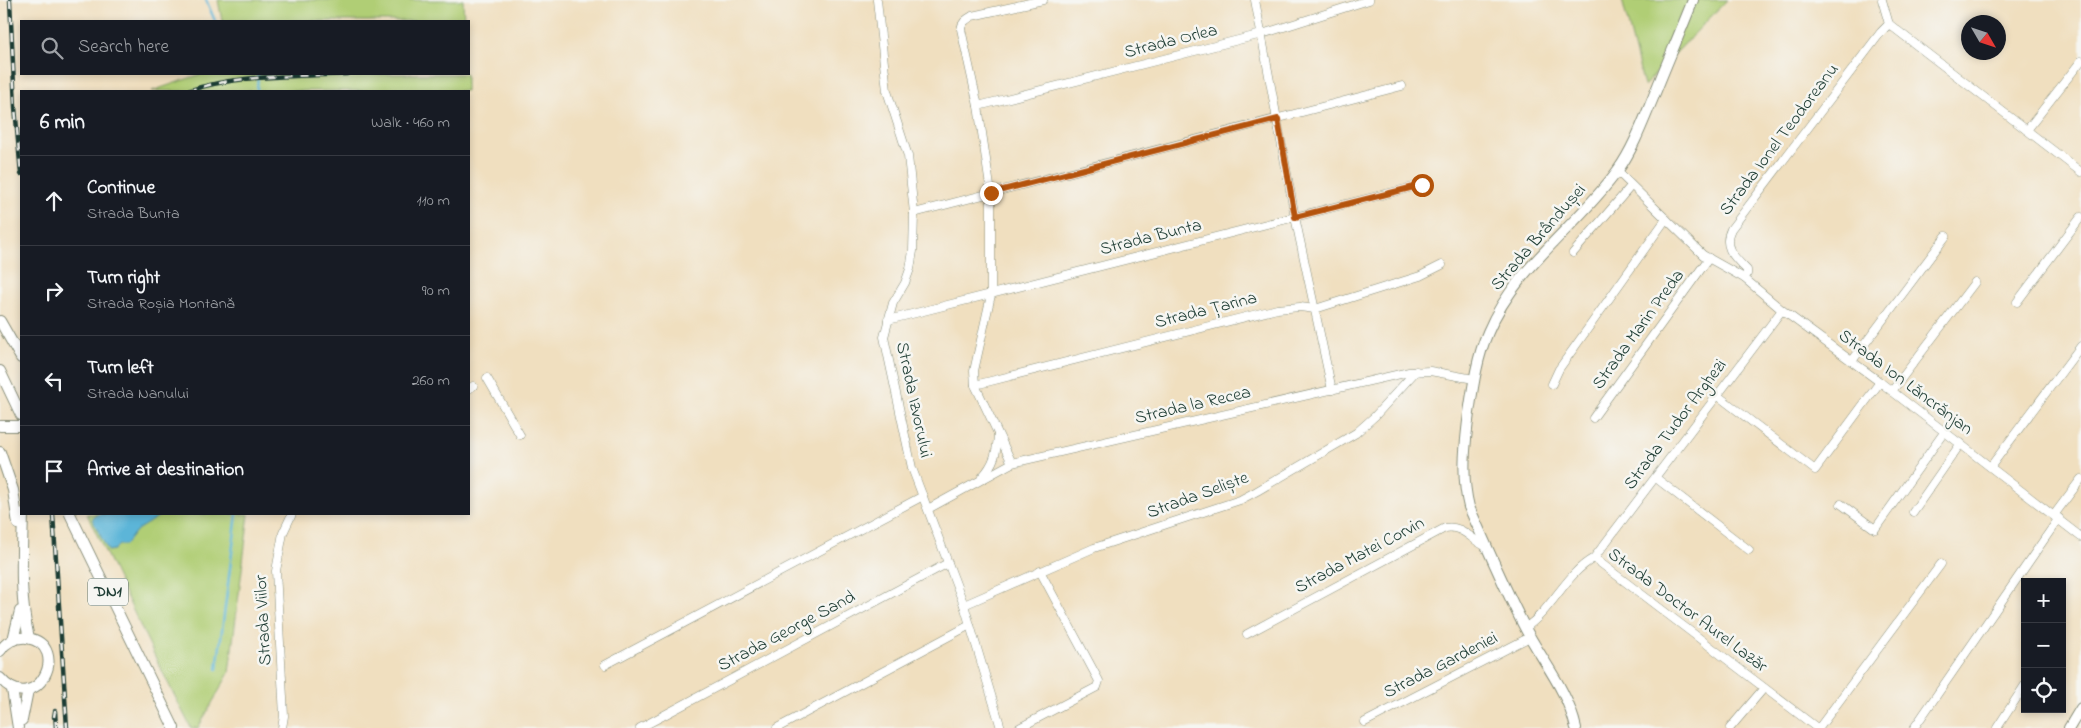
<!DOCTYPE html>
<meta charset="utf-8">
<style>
body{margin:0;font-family:"Indie Flower",sans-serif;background:#242831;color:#f1f3f6}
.controls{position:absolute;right:15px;bottom:15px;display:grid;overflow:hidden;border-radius:0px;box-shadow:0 2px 8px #0003}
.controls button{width:45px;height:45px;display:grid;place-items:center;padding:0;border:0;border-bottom:1px solid #363941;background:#171b24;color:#f1f3f6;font:25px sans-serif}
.compass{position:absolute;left:1961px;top:15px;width:45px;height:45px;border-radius:50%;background:#171b24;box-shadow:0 2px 8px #0003;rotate:129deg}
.stop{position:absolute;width:15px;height:15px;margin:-11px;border:4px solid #b45309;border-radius:50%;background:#fff}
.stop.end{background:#b45309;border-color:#fff;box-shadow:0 1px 5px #0008}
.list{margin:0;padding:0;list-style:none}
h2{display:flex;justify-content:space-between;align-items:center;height:65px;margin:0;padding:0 20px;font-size:21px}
h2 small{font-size:16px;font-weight:400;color:#9ea1a6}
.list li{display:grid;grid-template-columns:32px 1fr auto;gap:15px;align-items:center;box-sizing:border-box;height:90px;padding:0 20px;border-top:1px solid #363941}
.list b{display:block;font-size:19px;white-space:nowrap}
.list p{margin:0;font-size:16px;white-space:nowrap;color:#9ea1a6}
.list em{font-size:16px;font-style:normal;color:#9ea1a6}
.icon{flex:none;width:28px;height:28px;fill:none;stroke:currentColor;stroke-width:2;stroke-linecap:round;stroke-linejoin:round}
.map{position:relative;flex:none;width:2081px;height:728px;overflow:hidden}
.search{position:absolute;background:#171b24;box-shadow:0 2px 8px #0003;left:20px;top:20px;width:450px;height:55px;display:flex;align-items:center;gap:12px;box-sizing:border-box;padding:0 18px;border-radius:0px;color:#9ea1a6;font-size:19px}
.panel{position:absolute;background:#171b24;box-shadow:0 2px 8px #0003;left:20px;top:90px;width:450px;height:425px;border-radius:0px}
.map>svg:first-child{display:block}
.green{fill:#b0ce75;stroke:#688654}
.water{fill:#5bb5d8;stroke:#3d7986}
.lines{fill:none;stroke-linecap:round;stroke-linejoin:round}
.stream{stroke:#5bb5d8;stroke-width:2.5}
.minor-casing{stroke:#888e7a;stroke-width:9}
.major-casing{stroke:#888e7a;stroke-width:12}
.highway-casing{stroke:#888e7a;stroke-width:13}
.minor{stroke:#fff;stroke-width:8}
.major{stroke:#fff;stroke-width:10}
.highway{stroke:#fff;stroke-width:11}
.rail-casing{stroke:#1f3d34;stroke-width:4.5}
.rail{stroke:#f6f6f2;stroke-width:2.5;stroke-dasharray:8;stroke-linecap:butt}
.route{stroke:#b45309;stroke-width:6}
.labels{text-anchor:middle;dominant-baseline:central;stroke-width:5;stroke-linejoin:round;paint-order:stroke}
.shield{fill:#f6f6f2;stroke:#60746d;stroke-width:1}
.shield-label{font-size:16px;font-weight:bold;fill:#1f3d34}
.street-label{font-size:18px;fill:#1f3d34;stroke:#f6f6f2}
</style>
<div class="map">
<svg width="2081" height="728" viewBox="0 0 2081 728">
<rect width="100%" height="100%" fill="#f6f6f2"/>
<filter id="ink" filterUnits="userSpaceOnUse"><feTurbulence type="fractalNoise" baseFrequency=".02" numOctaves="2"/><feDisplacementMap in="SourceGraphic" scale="10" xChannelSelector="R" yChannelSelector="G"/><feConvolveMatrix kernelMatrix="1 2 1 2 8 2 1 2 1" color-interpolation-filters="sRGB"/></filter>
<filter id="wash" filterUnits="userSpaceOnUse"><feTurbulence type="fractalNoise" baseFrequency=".0096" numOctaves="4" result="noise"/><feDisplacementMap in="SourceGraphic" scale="20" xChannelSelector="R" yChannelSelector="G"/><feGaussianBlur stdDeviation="1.12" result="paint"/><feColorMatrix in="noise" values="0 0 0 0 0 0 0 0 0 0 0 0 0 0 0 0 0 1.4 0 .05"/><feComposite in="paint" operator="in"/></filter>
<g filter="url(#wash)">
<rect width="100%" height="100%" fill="#f0dfbf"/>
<g class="green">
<path d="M 218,0 L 463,0 L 464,21 L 222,21 Z"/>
<path d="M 1622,0 L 1727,0 L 1644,86 Z"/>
<path d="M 201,74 L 466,74 L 466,91 L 152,91 Z"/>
<path d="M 87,514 L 249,514 L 229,673 L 198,728 L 191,728 L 161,669 Z"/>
</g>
<path class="water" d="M 99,514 L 159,514 L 159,516 L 137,530 L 125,545 L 119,545 L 114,550 L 108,551 L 92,519 Z"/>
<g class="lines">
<g class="stream">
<path d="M 206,0 L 215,21"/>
<path d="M 257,91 L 258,74"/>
<path d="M 217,669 L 237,514"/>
</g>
</g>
</g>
<g filter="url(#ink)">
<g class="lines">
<defs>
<g id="minor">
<path d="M 877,0 L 887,91 L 908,156 L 914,213 L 913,251 L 910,269 L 905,283 L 893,303 L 884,337 L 912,468 L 964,605 L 1001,728"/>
<path d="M 1255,0 L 1295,217 L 1332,390"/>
<path d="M 1882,0 L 1889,24"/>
<path d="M 1889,24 L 2081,172"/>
<path d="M 978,106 L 1262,34 L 1369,0"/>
<path d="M 2027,130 L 2081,61"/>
<path d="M 1617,171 L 1703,255 L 1744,278 L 1782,310 L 1880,382 L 2081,537"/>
<path d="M 914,213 L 1402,86"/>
<path d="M 1573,253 L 1631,186"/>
<path d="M 1744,278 L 1747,274 L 1747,270 C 1734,257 1722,247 1731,229 L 1881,32 L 1889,24"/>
<path d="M 2017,302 L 2081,217"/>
<path d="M 888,320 L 1421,185"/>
<path d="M 1852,361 L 1946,236"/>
<path d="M 487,378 L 520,435"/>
<path d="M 1552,384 L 1559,369 L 1666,219"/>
<path d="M 975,385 L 1277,309 L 1300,307 L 1315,309 L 1420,276 L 1442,265"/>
<path d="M 469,389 L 473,386"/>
<path d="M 1892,391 L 1975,282"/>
<path d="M 1717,395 L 1815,470 L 1880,382"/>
<path d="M 1593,418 L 1709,258"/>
<path d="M 1012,463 L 975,385 L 974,371 L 991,295 L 991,193 L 978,106 L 961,29 C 962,22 966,20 972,16 L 1043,0"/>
<path d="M 1991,466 L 2081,346"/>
<path d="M 982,477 C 994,464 997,452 998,435"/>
<path d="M 1656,478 L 1749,550"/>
<path d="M 1841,504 L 1875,529 L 1945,431"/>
<path d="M 928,509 L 1012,463 L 1409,372 L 1430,371 L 1474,379"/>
<path d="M 1913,512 L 1961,443"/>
<path d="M 2054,515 L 2081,479"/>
<path d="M 1594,558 L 1817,728"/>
<path d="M 964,605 L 1094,548 L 1240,500 L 1257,491 L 1356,433 L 1375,416 L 1416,371"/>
<path d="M 1525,628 C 1553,609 1565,574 1594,558 L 1782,310"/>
<path d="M 1247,634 L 1445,528 C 1462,524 1472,541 1487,547"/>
<path d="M 605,665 L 923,496"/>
<path d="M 1365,722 L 1530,637"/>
<path d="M 282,728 L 284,716 L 276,571 L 283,533 L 292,514"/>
<path d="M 640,728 L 948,563"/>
<path d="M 777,728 L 970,625"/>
<path d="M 1019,728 L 1097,687 L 1099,681 L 1040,571"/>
<path d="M 1730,728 L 1764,688"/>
<path d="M 1819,728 L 1941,564"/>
<path d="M 1914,728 L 2059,518"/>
<path d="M 1997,728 L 2025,685"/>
</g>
<g id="major">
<path d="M 0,321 L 21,358"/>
<path d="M 0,371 L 21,415"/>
<path d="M 0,426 L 21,426"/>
<path d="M 0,452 L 13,490 L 18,524"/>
<path d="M 23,514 C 22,555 19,598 29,638"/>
<path d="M 70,514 L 174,728"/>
<path d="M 13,640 L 20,611"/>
<path d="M 0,651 C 6,642 15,637 27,638 C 73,645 36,720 0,678"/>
<path d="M 12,689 L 18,728"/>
<path d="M 22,720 L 28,690"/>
<path d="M 1576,728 C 1567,689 1542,661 1524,626 C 1504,587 1487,547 1469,507 C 1461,476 1465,445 1469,413 C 1473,386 1477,357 1488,332 C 1515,267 1578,226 1618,170 C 1633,149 1643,122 1653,98 C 1666,65 1680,33 1693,0"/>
<path d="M 2069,728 L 2081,708"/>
</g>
<path id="highway" d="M 0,649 L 1,649"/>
</defs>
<use href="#minor" class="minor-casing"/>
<use href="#major" class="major-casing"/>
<use href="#highway" class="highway-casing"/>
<use href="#minor" class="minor"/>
<use href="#major" class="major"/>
<use href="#highway" class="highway"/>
<defs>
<g id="rail">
<path d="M 10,0 L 15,107 L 21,174"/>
<path d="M 188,91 C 238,74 294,77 347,74"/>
<path d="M 53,514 L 67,728"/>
<path d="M 54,717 L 55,711 L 56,728"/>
</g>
</defs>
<use href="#rail" class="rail-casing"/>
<use href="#rail" class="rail"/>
</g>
</g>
<g class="lines" filter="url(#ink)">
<path class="route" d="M 991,193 L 1278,119 L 1295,217 L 1422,185"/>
</g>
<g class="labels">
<rect class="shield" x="88" y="578.5" width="40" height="27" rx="4"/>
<g class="shield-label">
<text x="108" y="592">DN1</text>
</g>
<g class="street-label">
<text transform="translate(1171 42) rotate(-14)">Strada Orlea</text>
<text transform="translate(1780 140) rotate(-53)">Strada Ionel Teodoreanu</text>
<text transform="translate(1151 238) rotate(-14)">Strada Bunta</text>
<text transform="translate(1539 238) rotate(-49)">Strada Brândușei</text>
<text transform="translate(1206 311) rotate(-14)">Strada Țarina</text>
<text transform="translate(1639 330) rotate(-54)">Strada Marin Preda</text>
<text transform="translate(1905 383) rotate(37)">Strada Ion Lăncrănjan</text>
<text transform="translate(913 400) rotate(78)">Strada Izvorului</text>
<text transform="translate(1193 406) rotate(-13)">Strada la Recea</text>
<text transform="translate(1676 425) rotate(-53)">Strada Tudor Arghezi</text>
<text transform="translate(1198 496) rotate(-20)">Strada Seliște</text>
<text transform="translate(1360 556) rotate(-28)">Strada Matei Corvin</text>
<text transform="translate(1687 611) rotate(37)">Strada Doctor Aurel Lazăr</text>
<text transform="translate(264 620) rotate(-93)">Strada Viilor</text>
<text transform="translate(787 632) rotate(-28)">Strada George Sand</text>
<text transform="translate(1441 666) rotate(-27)">Strada Gardeniei</text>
</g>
</g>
</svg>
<div class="controls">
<button>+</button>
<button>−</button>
<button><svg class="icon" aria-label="locate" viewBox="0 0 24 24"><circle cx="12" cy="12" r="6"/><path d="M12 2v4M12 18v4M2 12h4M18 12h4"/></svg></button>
</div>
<svg class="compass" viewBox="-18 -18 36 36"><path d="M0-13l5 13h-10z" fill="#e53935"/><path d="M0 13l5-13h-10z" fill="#9ea1a6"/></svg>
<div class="stop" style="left:1422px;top:185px"></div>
<div class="stop end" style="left:991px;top:193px"></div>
<div class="search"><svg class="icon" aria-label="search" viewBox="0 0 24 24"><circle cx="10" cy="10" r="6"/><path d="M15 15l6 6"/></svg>Search here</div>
<section class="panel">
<h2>6 min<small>Walk · 460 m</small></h2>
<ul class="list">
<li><svg class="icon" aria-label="ahead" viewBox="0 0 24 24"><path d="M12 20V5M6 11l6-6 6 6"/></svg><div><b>Continue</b><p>Strada Bunta</p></div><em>110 m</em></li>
<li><svg class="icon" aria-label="right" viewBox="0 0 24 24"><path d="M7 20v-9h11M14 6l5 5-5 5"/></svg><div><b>Turn right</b><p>Strada Roșia Montană</p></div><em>90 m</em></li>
<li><svg class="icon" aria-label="left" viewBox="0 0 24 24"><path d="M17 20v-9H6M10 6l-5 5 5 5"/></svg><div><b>Turn left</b><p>Strada Nanului</p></div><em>260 m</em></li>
<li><svg class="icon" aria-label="arrive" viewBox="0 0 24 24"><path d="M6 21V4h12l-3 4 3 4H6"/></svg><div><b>Arrive at destination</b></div></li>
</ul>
</section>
</div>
